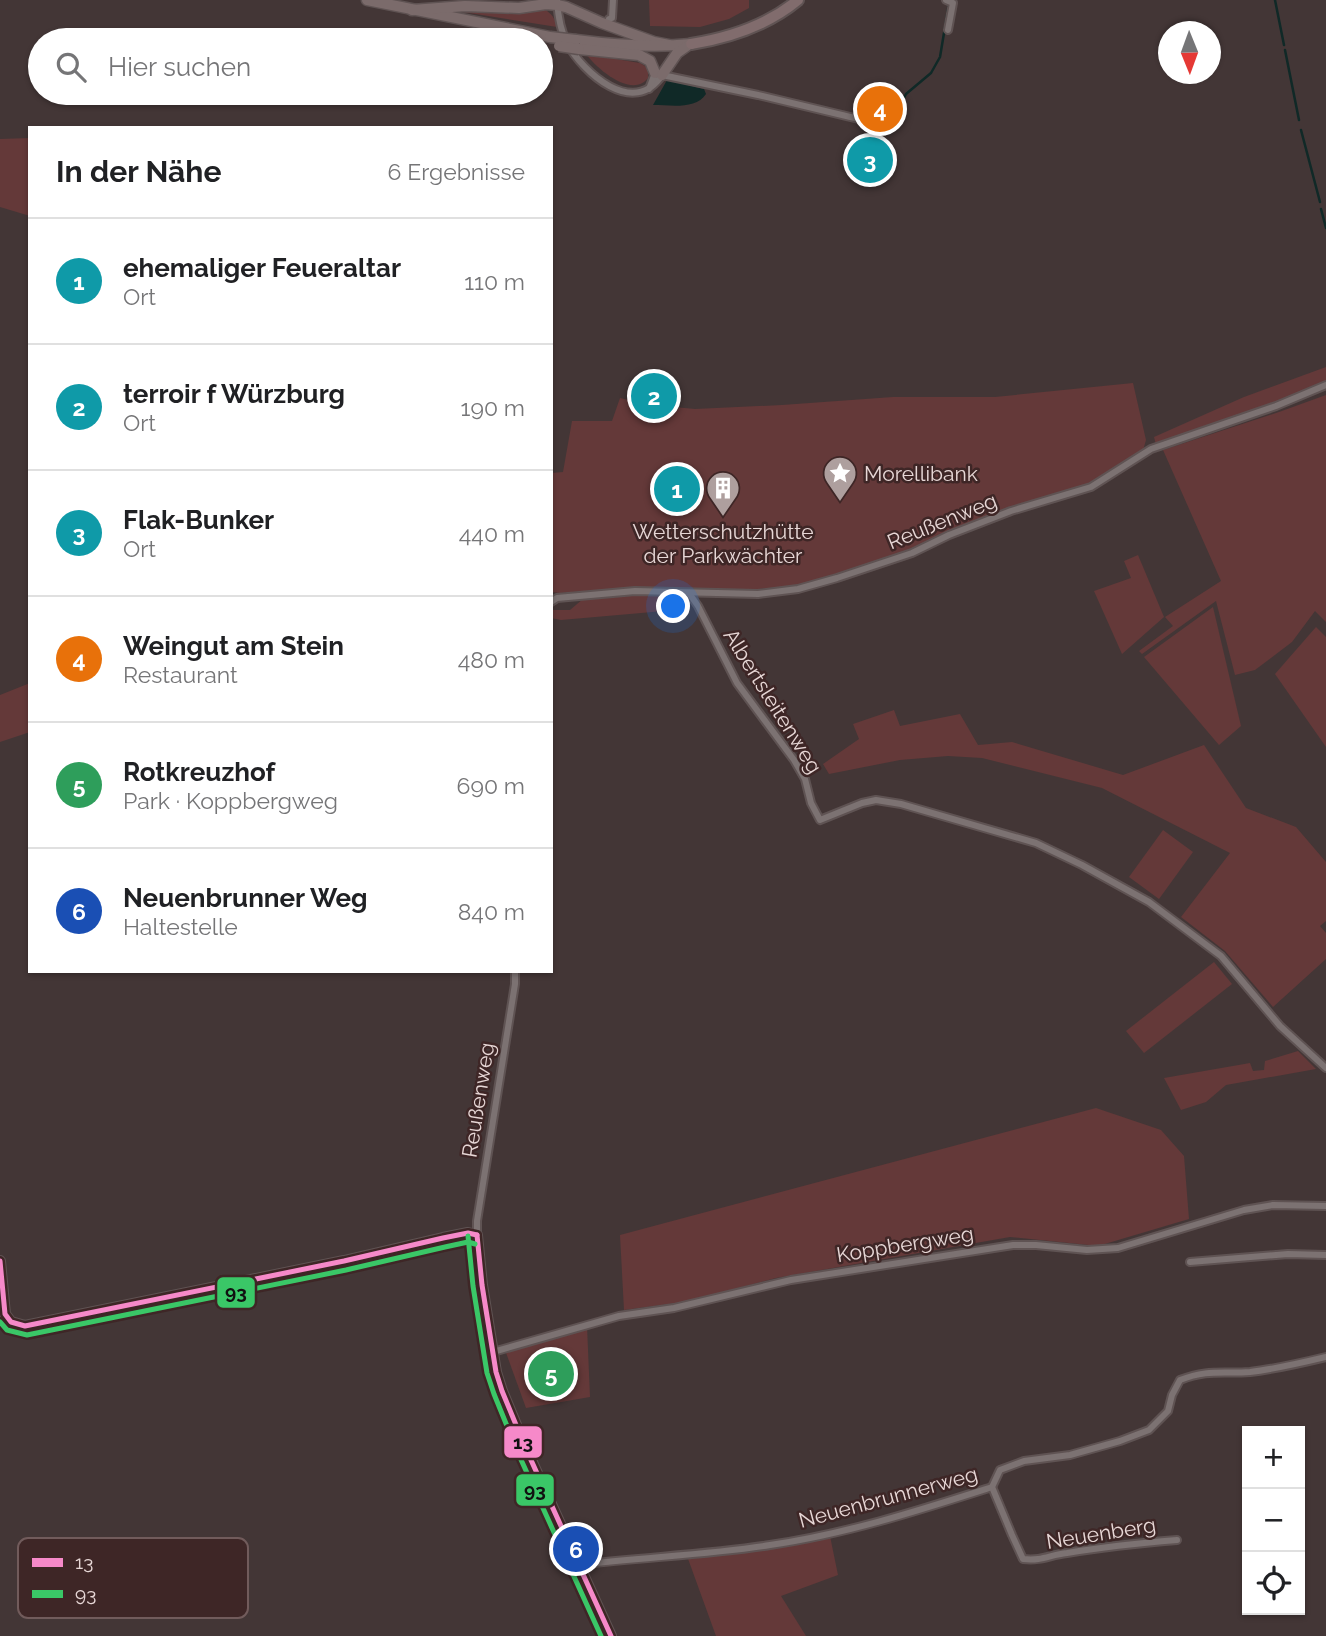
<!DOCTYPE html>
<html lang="de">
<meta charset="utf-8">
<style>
body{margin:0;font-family:Raleway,sans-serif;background:#f6f6f6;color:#202124}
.controls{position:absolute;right:21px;bottom:21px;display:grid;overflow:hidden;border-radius:0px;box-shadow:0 2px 5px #0004}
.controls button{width:63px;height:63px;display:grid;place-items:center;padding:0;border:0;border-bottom:2px solid #e0e0e0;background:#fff;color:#202124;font:35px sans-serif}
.compass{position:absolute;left:1158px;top:21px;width:63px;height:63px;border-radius:50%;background:#fff;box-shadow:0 2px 5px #0004;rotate:179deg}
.you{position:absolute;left:674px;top:607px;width:24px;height:24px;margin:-18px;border:5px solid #fff;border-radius:50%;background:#1a73e8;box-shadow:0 0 0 10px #1a73e833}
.badge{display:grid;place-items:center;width:46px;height:46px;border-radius:50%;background:#ea580c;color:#fff;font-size:23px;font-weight:700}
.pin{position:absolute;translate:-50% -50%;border:4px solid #fff;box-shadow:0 2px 7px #0006}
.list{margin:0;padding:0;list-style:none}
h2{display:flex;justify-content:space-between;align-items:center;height:91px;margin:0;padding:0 28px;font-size:30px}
h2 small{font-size:23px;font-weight:400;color:#757577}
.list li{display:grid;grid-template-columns:46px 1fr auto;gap:21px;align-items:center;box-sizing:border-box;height:126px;padding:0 28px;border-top:2px solid #e0e0e0}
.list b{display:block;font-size:26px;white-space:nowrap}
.list p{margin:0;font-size:23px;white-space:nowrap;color:#757577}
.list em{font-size:23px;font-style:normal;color:#757577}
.icon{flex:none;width:38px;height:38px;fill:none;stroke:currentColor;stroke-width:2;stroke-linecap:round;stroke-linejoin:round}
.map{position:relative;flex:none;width:1326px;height:1636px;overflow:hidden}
.search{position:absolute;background:#fff;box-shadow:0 2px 5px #0004;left:28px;top:28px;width:525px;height:77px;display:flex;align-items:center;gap:18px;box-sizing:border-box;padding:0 24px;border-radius:38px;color:#757577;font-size:26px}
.panel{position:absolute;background:#fff;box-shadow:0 2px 5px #0004;left:28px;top:126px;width:525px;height:847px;border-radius:0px}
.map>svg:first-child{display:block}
.green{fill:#643939}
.water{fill:#102927}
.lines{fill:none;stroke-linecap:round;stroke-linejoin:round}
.stream{stroke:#102927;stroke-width:2.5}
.street-casing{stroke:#5f5353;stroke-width:10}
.secondary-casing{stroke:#5f5353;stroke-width:12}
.primary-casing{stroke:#5f5353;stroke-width:13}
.highway-casing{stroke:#5f5353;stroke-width:14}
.street{stroke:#7c7272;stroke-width:6}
.secondary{stroke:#7c7272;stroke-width:9}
.primary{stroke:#7b6b6b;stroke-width:10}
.highway{stroke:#816c6d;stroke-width:10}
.primary-bridge-casing{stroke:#5f5353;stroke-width:13;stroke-linecap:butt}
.primary-bridge{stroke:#7b6b6b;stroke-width:10}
.bus-1-casing{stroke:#3e2626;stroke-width:10}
.bus-2-casing{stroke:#3e2626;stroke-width:10}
.bus-1{stroke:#f689c9;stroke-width:5}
.bus-2{stroke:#3ac767;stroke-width:5}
.labels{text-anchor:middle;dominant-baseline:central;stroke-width:5;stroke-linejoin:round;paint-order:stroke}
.poi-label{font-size:21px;fill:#e7d7d6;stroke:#3e2626;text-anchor:start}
.street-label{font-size:21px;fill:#e7d7d6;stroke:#3e2626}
.key{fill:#3e2626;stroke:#715b5b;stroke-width:2}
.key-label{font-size:19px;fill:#e7d7d6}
.line-badge{stroke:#3e2626;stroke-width:2.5}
.pale-badge-label{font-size:19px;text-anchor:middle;font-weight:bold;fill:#111}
</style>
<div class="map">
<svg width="1326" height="1636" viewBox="0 0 1326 1636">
<rect width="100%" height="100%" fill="#433636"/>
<g class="green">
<path d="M 649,0 L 749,0 L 749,8 L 729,19 L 700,27 L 650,26 Z"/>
<path d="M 544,9 C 552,14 555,18 557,27 L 451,10 L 520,11 Z"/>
<path d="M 586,54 L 640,63 L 648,68 L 648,78 C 632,99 597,69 586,54 Z"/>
<path d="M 30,138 L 30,216 L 0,207 L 0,139 Z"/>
<path d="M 1326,367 L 1326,381 L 1291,396 L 1156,445 L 1154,437 L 1244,397 Z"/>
<path d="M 1133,383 L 1146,440 L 1142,454 L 1107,475 L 1084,486 L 1010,507 L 948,531 L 912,550 L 864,566 L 801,585 L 737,591 L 623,588 L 560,593 L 551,592 L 551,473 L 563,472 L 572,421 L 612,421 L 620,398 L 642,403 L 653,408 L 653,405 L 695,409 L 782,405 L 893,397 L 995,397 Z"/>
<path d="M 1326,395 L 1326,622 L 1315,611 L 1292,642 L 1255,670 L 1235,675 L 1216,601 L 1142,654 L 1139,651 L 1173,626 L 1165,617 L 1221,581 L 1163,450 L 1279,412 Z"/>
<path d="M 1138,555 L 1164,617 L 1122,654 L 1094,591 L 1131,578 L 1124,561 Z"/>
<path d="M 642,595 L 689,597 L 687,609 L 561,620 L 551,618 L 553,610 L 570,610 L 583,599 Z"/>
<path d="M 1213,607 L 1241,726 L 1219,745 L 1144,657 Z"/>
<path d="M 1316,627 L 1326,637 L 1326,747 L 1275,674 Z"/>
<path d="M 30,683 L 30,732 L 0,742 L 0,695 Z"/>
<path d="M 894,710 L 900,726 L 960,714 L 978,745 L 1012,742 L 1123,775 L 1204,745 L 1246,808 L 1296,827 L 1326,862 L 1326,921 L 1320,926 L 1326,933 L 1326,959 L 1273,1007 L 1225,951 L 1181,917 L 1230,853 L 1102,788 L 982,758 L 948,756 L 900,760 L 829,774 L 823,764 L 859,739 L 853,724 Z"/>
<path d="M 1163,830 L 1193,852 L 1159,899 L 1129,877 Z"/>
<path d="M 1214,962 L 1232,984 L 1144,1053 L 1126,1031 Z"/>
<path d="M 1298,1051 L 1316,1069 L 1226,1085 L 1206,1102 L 1181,1110 L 1164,1078 L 1250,1063 L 1253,1071 L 1264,1070 L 1265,1061 Z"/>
<path d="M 1096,1108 L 1161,1130 L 1184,1156 L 1189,1219 L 1098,1246 L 1010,1237 L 776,1278 L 684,1302 L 624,1310 L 620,1235 Z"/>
<path d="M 587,1326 L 590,1397 L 526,1408 L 505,1350 Z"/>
<path d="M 830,1536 L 838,1575 L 781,1596 L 806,1636 L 716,1636 L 687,1556 Z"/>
</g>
<path class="water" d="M 667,80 L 704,89 L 706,94 C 696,110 670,105 653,105 Z"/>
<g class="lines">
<g class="stream">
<path d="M 1275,0 L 1284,45"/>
<path d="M 1285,50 L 1299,120"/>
<path d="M 890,125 L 906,94 L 931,73 L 940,57 L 949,3"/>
<path d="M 1301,130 L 1320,202"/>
<path d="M 1321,209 L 1326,228"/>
</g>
<defs>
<g id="street">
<path d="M 557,0 C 558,15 560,30 567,43 C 583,73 634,118 662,75"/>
<path d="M 946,0 L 953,3 L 948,30"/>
<path d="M 609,19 L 612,18 L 613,0"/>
<path d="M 649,89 L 655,73 L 662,75 L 758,95 L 888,126"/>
<path d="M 689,593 L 698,606 L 737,683 L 794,760 L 805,779 L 811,803 L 820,820 L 862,803 L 876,800 L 901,804 L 1036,843 L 1082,865 L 1149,902 L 1221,956 L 1280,1026 L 1326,1068"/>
<path d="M 551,602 L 557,598 L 635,591 L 758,594 L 798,589 L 837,578 L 912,553 L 949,535 L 1011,511 L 1091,487 L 1151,449 L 1276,406 L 1326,385"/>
<path d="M 477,1235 L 477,1221 L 515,984 L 515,971"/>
<path d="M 1190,1262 L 1288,1254 L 1326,1255"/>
<path d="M 493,1352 L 619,1316 L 674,1308 L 791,1280 L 1013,1245 L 1036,1245 L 1087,1250 L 1118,1248 L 1244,1210 L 1273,1205 L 1326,1206"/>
<path d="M 992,1487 L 1012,1535 L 1023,1559 C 1043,1561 1049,1555 1067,1553 C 1103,1547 1140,1543 1177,1540"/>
<path d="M 579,1565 C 642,1557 707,1555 770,1545 C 846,1534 920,1510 992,1487 L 1000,1470 L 1024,1461 L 1070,1455 L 1120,1441 L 1149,1430 L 1168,1411 L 1172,1395 L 1180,1380 C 1208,1369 1222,1374 1250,1372 C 1276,1369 1301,1363 1326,1357"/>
</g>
<path id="secondary" d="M 0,1261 L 5,1314 L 11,1322 L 25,1326 L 344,1261 L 443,1238 L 468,1233 L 477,1235 L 482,1285 L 496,1372 L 502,1391 L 526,1449 L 611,1636"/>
<g id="primary">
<path d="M 367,0 L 550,37"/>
<path d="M 412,10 L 465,6 L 519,8 L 546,4 L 557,5 L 566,7 L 602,23 L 654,42 L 669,45"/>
<path d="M 576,40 C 614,45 653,48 691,44"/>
<path d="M 579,49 L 639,55 L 650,61 L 655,73"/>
<path d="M 662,75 L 677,53 L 687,46"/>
</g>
<path id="highway" d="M 691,44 C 729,38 768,25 798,0"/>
</defs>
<use href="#street" class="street-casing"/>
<use href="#secondary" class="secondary-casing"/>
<use href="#primary" class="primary-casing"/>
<use href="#highway" class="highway-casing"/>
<use href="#street" class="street"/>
<use href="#secondary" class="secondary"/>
<use href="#primary" class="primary"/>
<use href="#highway" class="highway"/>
<defs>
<g id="primary-bridge">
<path d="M 550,37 L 576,40"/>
<path d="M 559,46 L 579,49"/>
</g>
</defs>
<use href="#primary-bridge" class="primary-bridge-casing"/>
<use href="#primary-bridge" class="primary-bridge"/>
<defs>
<g id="bus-1">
<path d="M 477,1235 L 482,1285 L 496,1372 L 502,1391 L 526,1449 L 611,1636"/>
<path d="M 0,1261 L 5,1314 L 11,1322 L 25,1326 L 344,1261 L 443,1238 L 468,1233 L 477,1235"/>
</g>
<g id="bus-2">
<path d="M 468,1236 L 473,1286 L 487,1373 L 494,1394 L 518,1453 L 601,1636"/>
<path d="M 0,1322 L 7,1330 L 27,1335 L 346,1270 L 445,1247 L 468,1242 L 475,1244"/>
</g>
</defs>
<use href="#bus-1" class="bus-1-casing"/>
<use href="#bus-2" class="bus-2-casing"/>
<use href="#bus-1" class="bus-1"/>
<use href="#bus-2" class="bus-2"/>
</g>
<defs>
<symbol id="sight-pin" viewBox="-11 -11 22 30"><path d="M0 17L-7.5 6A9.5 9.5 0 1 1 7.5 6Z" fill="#ae9f9e" stroke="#3e2626"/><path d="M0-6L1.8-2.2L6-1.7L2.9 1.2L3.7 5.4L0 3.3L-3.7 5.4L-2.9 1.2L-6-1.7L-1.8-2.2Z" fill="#fff"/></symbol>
<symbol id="building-pin" viewBox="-11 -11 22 30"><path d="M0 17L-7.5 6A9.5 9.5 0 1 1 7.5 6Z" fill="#ae9f9e" stroke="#3e2626"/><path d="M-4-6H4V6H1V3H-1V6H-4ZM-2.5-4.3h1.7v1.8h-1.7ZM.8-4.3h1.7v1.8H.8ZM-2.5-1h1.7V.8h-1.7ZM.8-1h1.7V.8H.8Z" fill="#fff"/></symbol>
</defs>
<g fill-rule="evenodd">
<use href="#sight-pin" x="821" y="454" width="38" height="52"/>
<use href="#building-pin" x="704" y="469" width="38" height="52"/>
</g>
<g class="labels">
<g class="poi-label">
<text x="864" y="473">Morellibank</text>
<text x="723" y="531" text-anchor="middle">Wetterschutzhütte<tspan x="723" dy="24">der Parkwächter</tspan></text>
</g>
<g class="street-label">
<text transform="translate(942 521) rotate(-22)">Reußenweg</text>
<text transform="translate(773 701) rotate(58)">Albertsleitenweg</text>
<text transform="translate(478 1100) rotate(-81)">Reußenweg</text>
<text transform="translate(905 1244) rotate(-9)">Koppbergweg</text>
<text transform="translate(888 1497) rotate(-15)">Neuenbrunnerweg</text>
<text transform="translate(1101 1533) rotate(-9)">Neuenberg</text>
</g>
</g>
<rect x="18" y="1538" width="230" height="80" rx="10" class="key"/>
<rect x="32" y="1558" width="31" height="9" fill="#f689c9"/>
<rect x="32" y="1590" width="31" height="8" fill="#3ac767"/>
<g class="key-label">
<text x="75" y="1569">13</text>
<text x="75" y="1601">93</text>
</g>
<g class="line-badge">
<rect x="216" y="1276" width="40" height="33" rx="7" fill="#3ac767"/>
<rect x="503" y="1425" width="40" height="34" rx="7" fill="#f689c9"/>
<rect x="515" y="1473" width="40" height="34" rx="7" fill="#3ac767"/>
</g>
<g class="pale-badge-label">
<text x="236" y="1299">93</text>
<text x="523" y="1449">13</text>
<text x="535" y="1497">93</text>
</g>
</svg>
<div class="controls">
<button>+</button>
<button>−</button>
<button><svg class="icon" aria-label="locate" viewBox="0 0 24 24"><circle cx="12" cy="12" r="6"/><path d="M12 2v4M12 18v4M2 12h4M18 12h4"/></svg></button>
</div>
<svg class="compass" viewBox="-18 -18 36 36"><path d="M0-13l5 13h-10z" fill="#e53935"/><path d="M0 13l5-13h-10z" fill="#757577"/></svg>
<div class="you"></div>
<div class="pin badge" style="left:677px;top:489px;background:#0f9aa8">1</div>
<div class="pin badge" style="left:654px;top:396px;background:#0f9aa8">2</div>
<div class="pin badge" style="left:870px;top:160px;background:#0f9aa8">3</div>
<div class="pin badge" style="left:880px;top:109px;background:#e8710a">4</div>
<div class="pin badge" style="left:551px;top:1374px;background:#2e9e5b">5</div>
<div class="pin badge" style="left:576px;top:1549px;background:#1a4fb4">6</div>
<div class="search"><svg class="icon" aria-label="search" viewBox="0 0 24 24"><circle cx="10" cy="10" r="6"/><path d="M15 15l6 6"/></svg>Hier suchen</div>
<section class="panel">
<h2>In der Nähe<small>6 Ergebnisse</small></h2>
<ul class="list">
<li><span class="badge" style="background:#0f9aa8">1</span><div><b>ehemaliger Feueraltar</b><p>Ort</p></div><em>110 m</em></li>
<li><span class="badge" style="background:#0f9aa8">2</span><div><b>terroir f Würzburg</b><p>Ort</p></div><em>190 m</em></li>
<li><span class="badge" style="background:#0f9aa8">3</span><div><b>Flak-Bunker</b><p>Ort</p></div><em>440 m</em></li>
<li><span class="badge" style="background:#e8710a">4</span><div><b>Weingut am Stein</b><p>Restaurant</p></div><em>480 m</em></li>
<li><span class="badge" style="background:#2e9e5b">5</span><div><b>Rotkreuzhof</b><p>Park · Koppbergweg</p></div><em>690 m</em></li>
<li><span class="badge" style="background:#1a4fb4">6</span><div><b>Neuenbrunner Weg</b><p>Haltestelle</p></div><em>840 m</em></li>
</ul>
</section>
</div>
